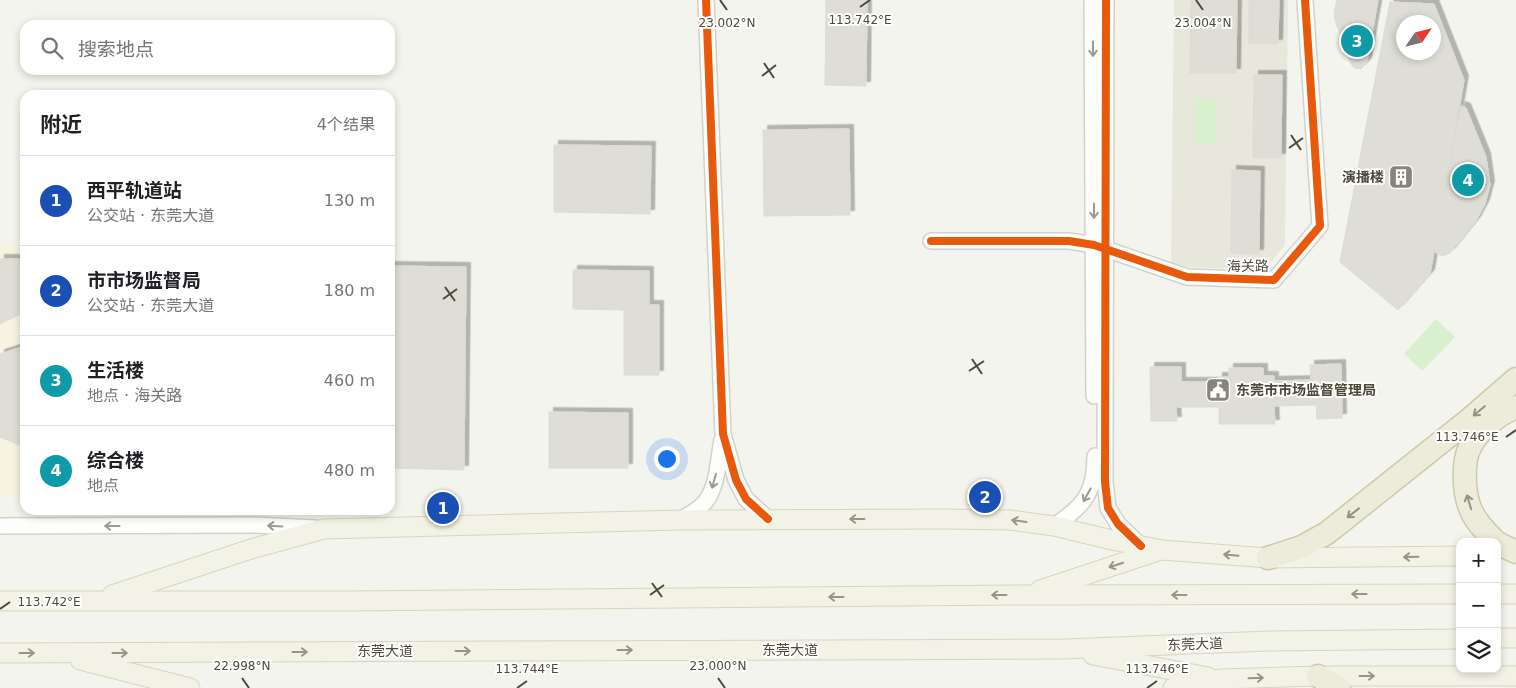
<!DOCTYPE html>
<html lang="zh">
<meta charset="utf-8">
<style>
body{margin:0;font-family:"DejaVu Sans","Noto Sans SC",sans-serif;background:#f6f6f6;color:#202124}
.controls{position:absolute;right:15px;bottom:15px;display:grid;overflow:hidden;border-radius:10px;box-shadow:0 2px 8px #0003}
.controls button{width:45px;height:45px;display:grid;place-items:center;padding:0;border:0;border-bottom:1px solid #e0e0e0;background:#fff;color:#202124;font:25px sans-serif}
.compass{position:absolute;left:1396px;top:15px;width:45px;height:45px;border-radius:50%;background:#fff;box-shadow:0 2px 8px #0003;rotate:55deg}
.you{position:absolute;left:666px;top:458px;width:18px;height:18px;margin:-12px;border:4px solid #fff;border-radius:50%;background:#1a73e8;box-shadow:0 0 0 8px #1a73e833}
.badge{display:grid;place-items:center;width:32px;height:32px;border-radius:50%;background:#878578;color:#fff;font-size:16px;font-weight:700}
.pin{position:absolute;translate:-50% -50%;border:2px solid #fff;box-shadow:0 1px 5px #0006}
.list{margin:0;padding:0;list-style:none}
h2{display:flex;justify-content:space-between;align-items:center;height:65px;margin:0;padding:0 20px;font-size:21px}
h2 small{font-size:16px;font-weight:400;color:#757577}
.list li{display:grid;grid-template-columns:32px 1fr auto;gap:15px;align-items:center;box-sizing:border-box;height:90px;padding:0 20px;border-top:1px solid #e0e0e0}
.list b{display:block;font-size:19px;white-space:nowrap}
.list p{margin:0;font-size:16px;white-space:nowrap;color:#757577}
.list em{font-size:16px;font-style:normal;color:#757577}
.icon{flex:none;width:28px;height:28px;fill:none;stroke:currentColor;stroke-width:2;stroke-linecap:round;stroke-linejoin:round}
.map{position:relative;flex:none;width:1516px;height:688px;overflow:hidden}
.search{position:absolute;background:#fff;box-shadow:0 2px 8px #0003;left:20px;top:20px;width:375px;height:55px;display:flex;align-items:center;gap:12px;box-sizing:border-box;padding:0 18px;border-radius:15px;color:#757577;font-size:19px}
.panel{position:absolute;background:#fff;box-shadow:0 2px 8px #0003;left:20px;top:90px;width:375px;height:425px;border-radius:15px}
.map>svg:first-child{display:block}
.residential{fill:#e8e7db}
.commercial{fill:#f6f3e1}
.green{fill:#d9f0ce}
.building{fill:#deddd6;stroke:#dcdcd4;fill-rule:evenodd;filter:url(#shadow)}
.lines{fill:none;stroke-linecap:round;stroke-linejoin:round}
.minor-casing{stroke:#d2d2cb;stroke-width:18}
.major-casing{stroke:#d7d6bb;stroke-width:21}
.highway-casing{stroke:#cccaa8;stroke-width:25}
.minor{stroke:#fdfdfc;stroke-width:15}
.major{stroke:#f2f2e6;stroke-width:19}
.highway{stroke:#edecdb;stroke-width:22}
.cycleway-casing{stroke:#fff;stroke-width:11}
.cycleway{stroke:#e8590c;stroke-width:8}
.oneway{stroke:#9c9a90}
.oneway2{stroke:#949281}
.oneway3{stroke:#979586}
.ticks{fill:none;stroke:#4c4938;stroke-width:2}
.labels{text-anchor:middle;dominant-baseline:central;stroke-width:4;stroke-linejoin:round;paint-order:stroke}
.poi-label{font-size:14px;font-weight:bold;fill:#4c4938;stroke:#fff;text-anchor:end}
.street-label{font-size:14px;fill:#4c4938;stroke:#fff}
.ticks-label{font-size:12px;text-anchor:middle;fill:#4c4938;stroke:#fff;stroke-width:4;stroke-linejoin:round;paint-order:stroke}
</style>
<div class="map">
<svg width="1516" height="688" viewBox="0 0 1516 688">
<defs>
<filter id="shadow"><feDropShadow dx="4.5" dy="-4.5" stdDeviation="0" flood-color="#0004"/></filter>
</defs>
<rect width="100%" height="100%" fill="#f4f4ee"/>
<path class="residential" d="M 1174,0 L 1288,0 L 1285,245 L 1265,269 L 1171,267 Z"/>
<rect class="commercial" x="0" y="244" width="25" height="253"/>
<g class="green">
<path d="M 1195,99 L 1217,100 L 1217,144 L 1195,144 Z"/>
<path d="M 1436,319 L 1455,337 L 1422,371 L 1404,354 Z"/>
</g>
<g class="building">
<path d="M 826,0 L 867,0 L 866,86 L 825,85 Z"/>
<path d="M 1191,0 L 1237,0 L 1236,73 L 1190,73 Z"/>
<path d="M 1249,0 L 1279,0 L 1278,44 L 1249,43 Z"/>
<path d="M 1337,0 L 1378,0 L 1367,62 L 1361,69 L 1355,68 L 1351,64 L 1335,20 L 1334,13 Z"/>
<path d="M 1390,2 L 1434,4 L 1464,80 L 1430,274 L 1398,310 L 1340,262 ZM 1404,22 L 1434,22 L 1434,52 L 1404,52 Z"/>
<path d="M 1254,75 L 1282,75 L 1281,158 L 1253,158 Z"/>
<path d="M 1461,106 L 1466,108 L 1486,157 L 1490,185 L 1485,204 L 1476,221 L 1450,253 L 1442,256 L 1436,253 L 1434,247 Z"/>
<path d="M 849,129 L 850,215 L 764,216 L 763,130 Z"/>
<path d="M 554,145 L 651,146 L 650,214 L 554,212 Z"/>
<path d="M 1232,170 L 1260,171 L 1259,254 L 1231,253 Z"/>
<path d="M 0,259 L 25,259 L 25,312 L 0,324 Z"/>
<path d="M 390,266 L 466,267 L 464,470 L 390,468 Z"/>
<path d="M 573,270 L 649,271 L 649,305 L 659,305 L 659,375 L 624,375 L 624,310 L 573,309 Z"/>
<path d="M 25,346 L 25,447 L 0,437 L 0,354 Z"/>
<path d="M 5,358 L 25,366 L 25,447 L 0,437 L 0,370 Z"/>
<path d="M 1341,364 L 1342,418 L 1317,419 L 1316,405 L 1274,406 L 1275,424 L 1219,424 L 1219,407 L 1176,407 L 1177,421 L 1151,421 L 1150,367 L 1181,367 L 1181,382 L 1218,382 L 1218,377 L 1229,377 L 1229,368 L 1263,368 L 1263,376 L 1274,376 L 1274,381 L 1311,380 L 1310,365 Z"/>
<path d="M 549,412 L 628,413 L 628,468 L 549,468 Z"/>
</g>
<g class="lines">
<defs>
<g id="minor">
<path d="M 706,0 L 723,434 L 736,480 L 746,499 L 768,519"/>
<path d="M 1092,0 L 1094,396"/>
<path d="M 1106,0 L 1105,482 L 1108,508 L 1118,524 L 1141,546"/>
<path d="M 931,241 L 1069,241 L 1094,245 L 1187,277 L 1274,280 L 1320,226 L 1305,0"/>
<path d="M 680,520 C 689,515 699,510 706,501 C 718,485 718,459 722,440"/>
<path d="M 0,526 L 254,525 L 315,528"/>
<path d="M 1054,526 C 1084,506 1095,493 1095,456"/>
</g>
<g id="major">
<path d="M 1040,590 L 1161,550"/>
<path d="M 1497,594 L 1516,594"/>
<path d="M 112,595 L 251,549 L 324,529 L 680,520 L 946,519 L 1010,520 L 1054,526 L 1112,540 L 1162,550 L 1268,558 L 1460,556"/>
<path d="M 0,601 L 348,601 L 1024,595 L 1460,594"/>
<path d="M 1497,638 L 1516,638"/>
<path d="M 0,653 L 1065,649 L 1269,641 L 1460,639"/>
<path d="M 1093,655 L 1208,677"/>
<path d="M 80,660 L 190,688"/>
<path d="M 1173,688 L 1220,679 L 1318,676 L 1516,676"/>
</g>
<g id="highway">
<path d="M 1496,542 C 1486,532 1475,521 1470,508 C 1464,493 1462,463 1470,447 C 1479,430 1498,414 1516,407"/>
<path d="M 1497,543 L 1516,552"/>
<path d="M 1268,558 L 1302,547 L 1327,533 L 1470,419 L 1516,379"/>
<path d="M 1318,676 L 1339,688"/>
</g>
</defs>
<use href="#minor" class="minor-casing"/>
<use href="#major" class="major-casing"/>
<use href="#highway" class="highway-casing"/>
<use href="#minor" class="minor"/>
<use href="#major" class="major"/>
<use href="#highway" class="highway"/>
<defs>
<g id="cycleway">
<path d="M 706,0 L 723,434 L 736,480 L 746,499 L 768,519"/>
<path d="M 1106,0 L 1105,482 L 1108,508 L 1118,524 L 1141,546"/>
<path d="M 931,241 L 1069,241 L 1094,245 L 1187,277 L 1274,280 L 1320,226 L 1305,0"/>
</g>
</defs>
<use href="#cycleway" class="cycleway-casing"/>
<use href="#cycleway" class="cycleway"/>
</g>
<defs><path id="oneway-shaft" d="M-6 0H5M1.5-3L5.5 0L1.5 3" fill="none" stroke-width="1.6" stroke-linecap="round" stroke-linejoin="round" transform="scale(1.25)"/></defs>
<g class="oneway">
<use href="#oneway-shaft" transform="translate(1093 49) rotate(90)"/>
<use href="#oneway-shaft" transform="translate(1094 211) rotate(90)"/>
<use href="#oneway-shaft" transform="translate(714 481) rotate(106)"/>
<use href="#oneway-shaft" transform="translate(1087 495) rotate(119)"/>
<use href="#oneway-shaft" transform="translate(112 526) rotate(180)"/>
<use href="#oneway-shaft" transform="translate(275 526) rotate(-177)"/>
</g>
<g class="oneway2">
<use href="#oneway-shaft" transform="translate(1479 411) rotate(140)"/>
<use href="#oneway-shaft" transform="translate(1469 502) rotate(-107)"/>
<use href="#oneway-shaft" transform="translate(1353 513) rotate(142)"/>
</g>
<g class="oneway3">
<use href="#oneway-shaft" transform="translate(857 519) rotate(180)"/>
<use href="#oneway-shaft" transform="translate(1019 521) rotate(-172)"/>
<use href="#oneway-shaft" transform="translate(1231 555) rotate(-175)"/>
<use href="#oneway-shaft" transform="translate(1411 557) rotate(179)"/>
<use href="#oneway-shaft" transform="translate(1116 565) rotate(162)"/>
<use href="#oneway-shaft" transform="translate(1359 594) rotate(180)"/>
<use href="#oneway-shaft" transform="translate(999 595) rotate(180)"/>
<use href="#oneway-shaft" transform="translate(1179 595) rotate(180)"/>
<use href="#oneway-shaft" transform="translate(836 597) rotate(180)"/>
<use href="#oneway-shaft" transform="translate(625 650)"/>
<use href="#oneway-shaft" transform="translate(463 651)"/>
<use href="#oneway-shaft" transform="translate(300 652)"/>
<use href="#oneway-shaft" transform="translate(27 653)"/>
<use href="#oneway-shaft" transform="translate(120 653)"/>
<use href="#oneway-shaft" transform="translate(1367 676)"/>
<use href="#oneway-shaft" transform="translate(1256 678) rotate(-2)"/>
</g>
<path class="ticks" d="M 720,0 L 727,10M 1196,0 L 1203,10M 860,7 L 870,0M 764,63 L 774,78M 762,76 L 776,65M 1291,135 L 1301,150M 1289,148 L 1303,138M 445,287 L 455,301M 443,299 L 457,289M 972,359 L 982,374M 969,371 L 984,361M 1506,437 L 1516,430M 652,583 L 662,597M 650,595 L 664,585M 0,609 L 10,602M 242,678 L 249,688M 718,678 L 725,688M 517,688 L 527,681M 1147,688 L 1157,681"/>
<defs>
<symbol id="building-square" viewBox="-11 -11 22 22"><rect x="-9" y="-9" width="18" height="18" rx="4" fill="#878578" stroke="#fff"/><path d="M-4-6H4V6H1V3H-1V6H-4ZM-2.5-4.3h1.7v1.8h-1.7ZM.8-4.3h1.7v1.8H.8ZM-2.5-1h1.7V.8h-1.7ZM.8-1h1.7V.8H.8Z" fill="#fff"/></symbol>
<symbol id="civic-square" viewBox="-11 -11 22 22"><rect x="-9" y="-9" width="18" height="18" rx="4" fill="#878578" stroke="#fff"/><path d="M-.6-6.5H3V-4.5H.6V-3L4-1V1h2V6H-6V1h2V-1L-.6-3ZM-1.2 2.5V6h2.4V2.5Z" fill="#fff"/></symbol>
</defs>
<g fill-rule="evenodd">
<use href="#building-square" x="1387" y="163" width="28" height="28"/>
<use href="#civic-square" x="1204" y="376" width="28" height="28"/>
</g>
<g class="labels">
<g class="poi-label">
<text x="1384" y="177">演播楼</text>
<text x="1236" y="390" text-anchor="start">东莞市市场监督管理局</text>
</g>
<g class="street-label">
<text transform="translate(1248 266) rotate(-1)">海关路</text>
<text transform="translate(1195 644) rotate(-2)">东莞大道</text>
<text x="790" y="650">东莞大道</text>
<text x="385" y="651">东莞大道</text>
</g>
</g>
<g class="ticks-label">
<text x="860" y="24">113.742°E</text>
<text x="727" y="27">23.002°N</text>
<text x="1203" y="27">23.004°N</text>
<text x="1467" y="441">113.746°E</text>
<text x="49" y="606">113.742°E</text>
<text x="242" y="670">22.998°N</text>
<text x="718" y="670">23.000°N</text>
<text x="527" y="673">113.744°E</text>
<text x="1157" y="673">113.746°E</text>
</g>
</svg>
<div class="controls">
<button>+</button>
<button>−</button>
<button><svg class="icon" aria-label="layers" viewBox="0 0 24 24"><path d="M12 4l9 5-9 5-9-5zM3 14l9 5 9-5"/></svg></button>
</div>
<svg class="compass" viewBox="-18 -18 36 36"><path d="M0-13l5 13h-10z" fill="#e53935"/><path d="M0 13l5-13h-10z" fill="#757577"/></svg>
<div class="you"></div>
<div class="pin badge" style="left:443px;top:508px;background:#1a4fb4">1</div>
<div class="pin badge" style="left:985px;top:497px;background:#1a4fb4">2</div>
<div class="pin badge" style="left:1357px;top:41px;background:#0f9aa8">3</div>
<div class="pin badge" style="left:1468px;top:180px;background:#0f9aa8">4</div>
<div class="search"><svg class="icon" aria-label="search" viewBox="0 0 24 24"><circle cx="10" cy="10" r="6"/><path d="M15 15l6 6"/></svg>搜索地点</div>
<section class="panel">
<h2>附近<small>4个结果</small></h2>
<ul class="list">
<li><span class="badge" style="background:#1a4fb4">1</span><div><b>西平轨道站</b><p>公交站 · 东莞大道</p></div><em>130 m</em></li>
<li><span class="badge" style="background:#1a4fb4">2</span><div><b>市市场监督局</b><p>公交站 · 东莞大道</p></div><em>180 m</em></li>
<li><span class="badge" style="background:#0f9aa8">3</span><div><b>生活楼</b><p>地点 · 海关路</p></div><em>460 m</em></li>
<li><span class="badge" style="background:#0f9aa8">4</span><div><b>综合楼</b><p>地点</p></div><em>480 m</em></li>
</ul>
</section>
</div>
